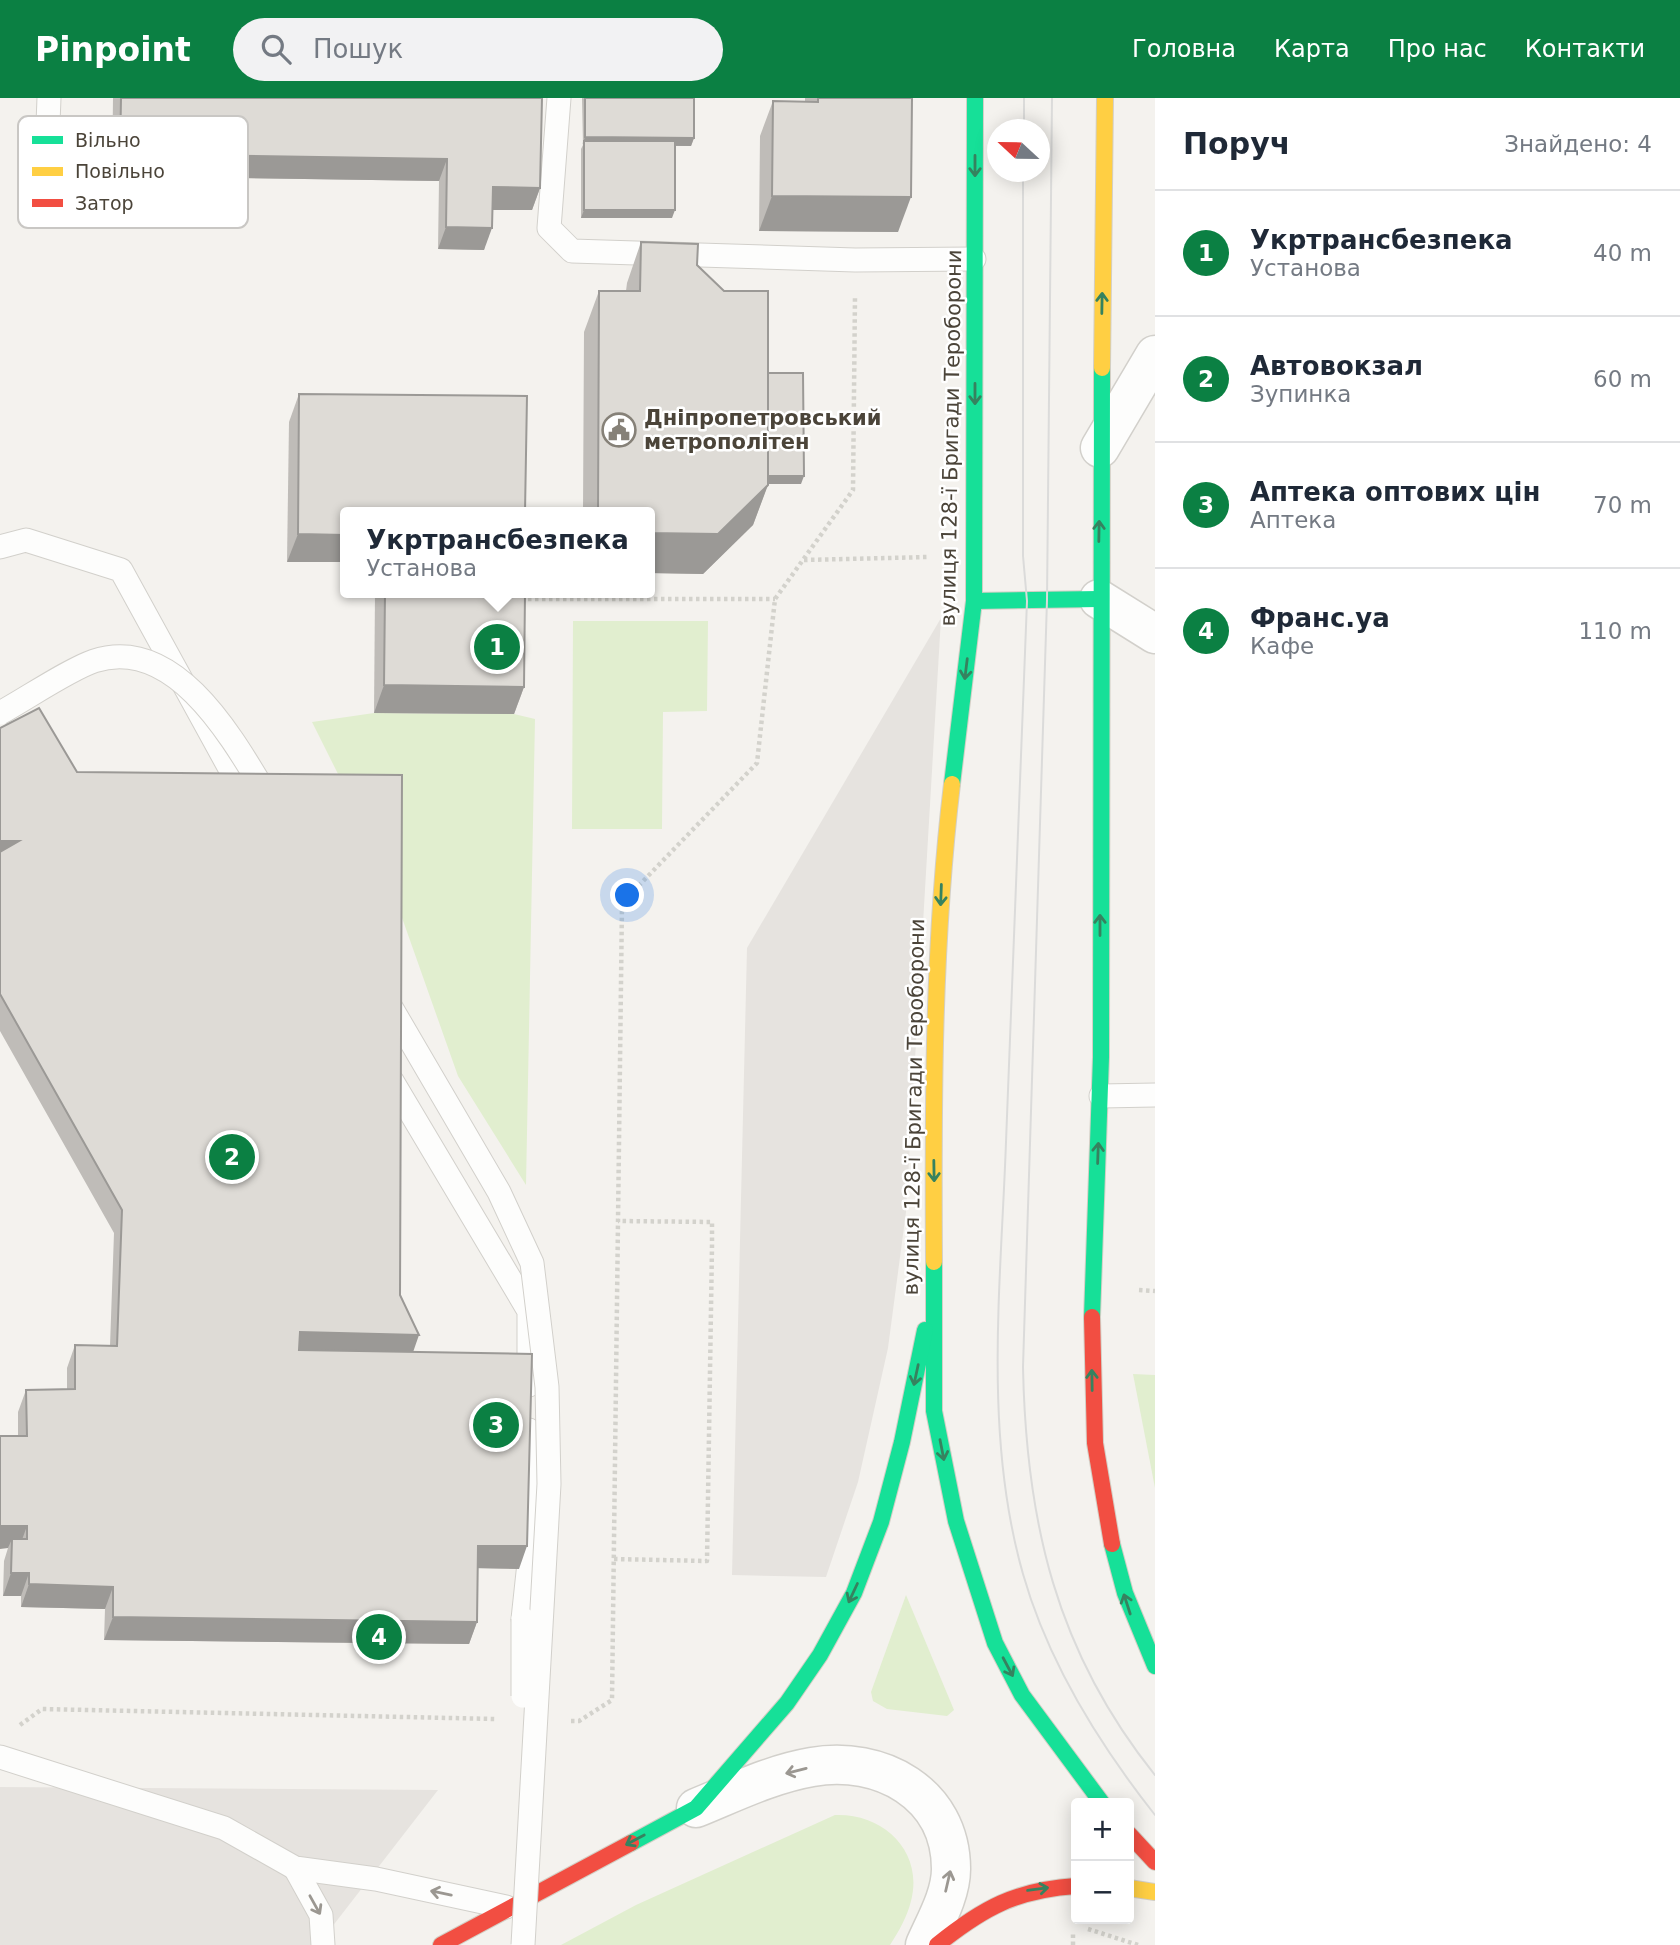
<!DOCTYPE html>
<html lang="uk">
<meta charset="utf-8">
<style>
body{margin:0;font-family:"DejaVu Sans",sans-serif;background:#f2f2f3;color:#1f2937}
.controls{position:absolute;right:21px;bottom:21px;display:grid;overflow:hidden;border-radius:7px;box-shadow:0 4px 18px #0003}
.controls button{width:63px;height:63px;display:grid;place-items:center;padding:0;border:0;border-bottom:2px solid #e0e1e3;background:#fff;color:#1f2937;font:35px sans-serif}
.compass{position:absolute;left:987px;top:21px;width:63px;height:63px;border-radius:50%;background:#fff;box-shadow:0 4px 18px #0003;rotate:292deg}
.you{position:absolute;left:628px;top:798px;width:24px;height:24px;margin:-18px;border:5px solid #fff;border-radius:50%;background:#1a73e8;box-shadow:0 0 0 10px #1a73e833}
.badge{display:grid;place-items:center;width:46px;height:46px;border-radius:50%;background:#0b8043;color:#fff;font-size:23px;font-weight:700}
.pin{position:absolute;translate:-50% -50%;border:4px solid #fff;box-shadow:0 2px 7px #0006}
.popup{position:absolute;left:340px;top:409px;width:315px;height:91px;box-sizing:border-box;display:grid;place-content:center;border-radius:7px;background:#fff;filter:drop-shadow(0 2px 5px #0005);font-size:23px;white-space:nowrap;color:#747a83}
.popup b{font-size:26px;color:#1f2937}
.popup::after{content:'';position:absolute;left:50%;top:100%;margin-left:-14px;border:14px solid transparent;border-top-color:#fff}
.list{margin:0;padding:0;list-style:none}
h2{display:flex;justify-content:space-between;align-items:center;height:91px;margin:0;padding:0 28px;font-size:30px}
h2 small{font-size:23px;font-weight:400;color:#747a83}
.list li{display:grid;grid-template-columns:46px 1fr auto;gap:21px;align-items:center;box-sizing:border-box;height:126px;padding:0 28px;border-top:2px solid #e0e1e3}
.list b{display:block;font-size:26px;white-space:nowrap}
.list p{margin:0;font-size:23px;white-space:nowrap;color:#747a83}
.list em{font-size:23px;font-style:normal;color:#747a83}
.icon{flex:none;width:38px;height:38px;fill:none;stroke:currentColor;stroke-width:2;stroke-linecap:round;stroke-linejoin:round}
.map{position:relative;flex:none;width:1155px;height:1847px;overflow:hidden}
header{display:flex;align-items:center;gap:42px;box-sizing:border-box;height:98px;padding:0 35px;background:#0b8043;color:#fff}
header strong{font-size:33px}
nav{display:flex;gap:38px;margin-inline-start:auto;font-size:24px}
.search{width:490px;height:63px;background:#f2f2f3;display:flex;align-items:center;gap:18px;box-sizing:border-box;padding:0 24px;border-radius:38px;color:#747a83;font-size:26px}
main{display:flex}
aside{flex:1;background:#fff}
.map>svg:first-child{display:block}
.grass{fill:#e1eecf}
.parking{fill:#e6e3df}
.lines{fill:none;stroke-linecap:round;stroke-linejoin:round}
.lane-casing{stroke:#d2d0cb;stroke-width:25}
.street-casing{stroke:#d2d0cb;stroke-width:41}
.fast-casing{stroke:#d3cfc5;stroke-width:18}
.slow-casing{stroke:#d3cfc5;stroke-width:18}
.jam-casing{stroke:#d3cfc5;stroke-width:18}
.path{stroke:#d3d2cc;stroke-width:4.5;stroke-dasharray:3.5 3.5;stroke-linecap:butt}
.lane{stroke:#fdfdfc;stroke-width:23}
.street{stroke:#fdfdfc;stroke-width:38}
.fast{stroke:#16e098;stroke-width:16}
.slow{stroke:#ffcf43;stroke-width:16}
.jam{stroke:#f24e42;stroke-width:16}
.tram{stroke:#dbdbda;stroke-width:2}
.lane-bridge-casing{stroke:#d2d0cb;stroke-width:25;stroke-linecap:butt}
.lane-bridge{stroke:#fdfdfc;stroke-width:23}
.wall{fill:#bfbcb8}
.shaded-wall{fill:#9b9996}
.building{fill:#dedbd6;stroke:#9b9996;stroke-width:2}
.oneway{stroke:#36825f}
.oneway2{stroke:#9b9791}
.labels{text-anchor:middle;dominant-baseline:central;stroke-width:5;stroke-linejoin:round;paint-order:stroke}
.poi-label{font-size:21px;font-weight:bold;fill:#4b4439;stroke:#fff;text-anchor:start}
.street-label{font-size:21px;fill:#4b4439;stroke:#fff}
.key{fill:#fff;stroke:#c9c7c4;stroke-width:2}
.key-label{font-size:19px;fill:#4b4439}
</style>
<header>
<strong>Pinpoint</strong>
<div class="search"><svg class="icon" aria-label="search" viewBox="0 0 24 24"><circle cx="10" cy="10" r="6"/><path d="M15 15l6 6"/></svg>Пошук</div>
<nav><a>Головна</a><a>Карта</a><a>Про нас</a><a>Контакти</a></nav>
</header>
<main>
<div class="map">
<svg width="1155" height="1847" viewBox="0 0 1155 1847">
<rect width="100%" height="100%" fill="#f4f2ee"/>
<g class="grass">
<path d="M 573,523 L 708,523 L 707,613 L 663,614 L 662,731 L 572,731 Z"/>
<path d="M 374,615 L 514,616 L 535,621 L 526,1087 L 458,978 L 383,766 L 312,624 Z"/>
<path d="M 1133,1276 L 1155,1277 L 1155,1390 Z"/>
<path d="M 906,1497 L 954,1612 L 947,1618 L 887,1611 L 873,1603 L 871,1594 Z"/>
<path d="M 835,1717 C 883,1715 924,1753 911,1803 C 907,1819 899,1833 890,1847 L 561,1847 L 636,1807 Z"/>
</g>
<g class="parking">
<path d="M 941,520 L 906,1114 L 888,1250 L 858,1384 L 826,1479 L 732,1477 L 747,850 Z"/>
<path d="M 0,1689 L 438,1692 L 318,1847 L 0,1847 Z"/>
</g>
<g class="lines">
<defs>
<g id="lane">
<path d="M 559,0 L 549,130 L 572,153 L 855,162 L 974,161"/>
<path d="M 46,76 L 49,0"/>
<path d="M 0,449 L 26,442 L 121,472 L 245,698"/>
<path d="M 392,983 L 529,1213 L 529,1287"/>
<path d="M 1101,998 L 1155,997"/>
<path d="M 523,1521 L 529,1465 L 529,1332"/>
<path d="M 0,1659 L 224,1730 L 295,1770 L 376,1781 L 506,1809"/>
<path d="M 295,1770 L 321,1817 L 323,1847"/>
</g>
<g id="street">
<path d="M 1100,350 L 1155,257"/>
<path d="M 1099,501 L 1155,536"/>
<path d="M 696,1710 C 733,1695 771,1676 812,1669 C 880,1657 951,1695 951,1771 C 951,1797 935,1824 925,1847"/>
</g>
<g id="fast">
<path d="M 974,503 L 1099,501"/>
<path d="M 952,686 L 974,503 L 975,0"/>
<path d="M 934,1164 L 934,1313 L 956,1423 L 995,1545 L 1022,1597 L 1102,1705"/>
<path d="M 1092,1219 L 1101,959 L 1102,270"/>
<path d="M 1112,1446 L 1125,1495 L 1155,1568"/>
<path d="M 631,1745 L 696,1710 L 787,1605 L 820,1557 L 854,1495 L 881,1424 L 902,1344 L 925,1232"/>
</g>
<g id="slow">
<path d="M 1102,270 L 1105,0"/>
<path d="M 934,1164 C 933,1005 933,845 952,686"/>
<path d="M 1129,1790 L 1155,1794"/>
</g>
<g id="jam">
<path d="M 1092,1219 L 1095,1345 L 1112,1446"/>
<path d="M 1129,1736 L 1155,1764"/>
<path d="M 441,1847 L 631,1745"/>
<path d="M 937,1847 C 983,1810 1016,1792 1076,1788"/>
</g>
</defs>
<use href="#lane" class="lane-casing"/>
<use href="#street" class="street-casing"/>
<use href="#fast" class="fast-casing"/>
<use href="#slow" class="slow-casing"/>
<use href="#jam" class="jam-casing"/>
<g class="path">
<path d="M 804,462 L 928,459"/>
<path d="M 528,501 L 775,501"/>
<path d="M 1139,1192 L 1155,1193"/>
<path d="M 614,1461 L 707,1463 L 712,1148 L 712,1124 L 618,1123"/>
<path d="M 571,1623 L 579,1623 L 612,1602 L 622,805 L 757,665 L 775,501 L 853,392 L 855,198"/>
<path d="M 20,1627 L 42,1611 L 496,1621"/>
<path d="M 1088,1831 L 1138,1847"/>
<path d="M 1073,1847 L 1073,1834"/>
</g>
<use href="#lane" class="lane"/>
<use href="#street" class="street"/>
<use href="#fast" class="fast"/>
<use href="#slow" class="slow"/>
<use href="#jam" class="jam"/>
<g class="tram">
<path d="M 1052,0 L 1047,502 L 1023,1269 C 1026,1423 1056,1554 1155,1677"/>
<path d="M 1024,32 L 1024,0"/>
<path d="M 1023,74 L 1023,458 L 1027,503 C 1020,683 1013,863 1006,1044 C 1001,1186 983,1336 1023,1476 C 1048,1564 1099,1646 1155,1717"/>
</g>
<defs>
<g id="lane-bridge">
<path d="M 0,615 C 26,601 68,572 94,563 C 176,536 234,643 269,701"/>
<path d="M 385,899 L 499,1094 L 532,1165 L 547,1289 L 549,1386 L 523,1847"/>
<path d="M 523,1598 L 523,1521"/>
</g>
</defs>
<use href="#lane-bridge" class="lane-bridge-casing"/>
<use href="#lane-bridge" class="lane-bridge"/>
</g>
<g class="wall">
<path d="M 113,0 L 542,0 L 540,90 L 532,112 L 492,112 L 484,152 L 438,151 L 439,83 L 112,78 Z"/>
<path d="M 582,0 L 694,0 L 694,40 L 691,48 L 675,48 L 672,120 L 581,120 L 581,51 L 583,47 Z"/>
<path d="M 805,0 L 912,0 L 898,134 L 759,133 L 760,38 L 773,3 L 805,4 Z"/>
<path d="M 641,144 L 697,167 L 768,275 L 801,386 L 768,386 L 753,427 L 703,476 L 649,475 L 649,414 L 583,414 L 584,234 L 599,193 L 626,193 L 627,185 Z"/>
<path d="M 299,296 L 345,414 L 287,464 L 289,324 Z"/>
<path d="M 375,495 L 525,495 L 524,589 L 514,616 L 374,615 Z"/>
<path d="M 0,630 L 77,674 L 400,1197 L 413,1254 L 519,1471 L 478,1470 L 477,1524 L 469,1546 L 104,1542 L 105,1511 L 21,1509 L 21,1498 L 3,1498 L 4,1463 L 8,1450 L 18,1338 L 18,1314 L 26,1292 L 67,1291 L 67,1270 L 75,1247 L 110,1248 L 114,1135 L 0,933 Z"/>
</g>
<g class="shaded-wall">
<path d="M 585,39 L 694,40 L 691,48 L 584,47 L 584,43 L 582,47 Z"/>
<path d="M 120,56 L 447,61 L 439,83 L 112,78 Z"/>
<path d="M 493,89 L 540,90 L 532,112 L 485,112 Z"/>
<path d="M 772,98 L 911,99 L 898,134 L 759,133 Z"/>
<path d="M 584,112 L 675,112 L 672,120 L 581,120 Z"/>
<path d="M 446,129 L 492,130 L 484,152 L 438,151 Z"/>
<path d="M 756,378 L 804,378 L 801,386 L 753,386 Z"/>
<path d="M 768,387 L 753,427 L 703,476 L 649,475 L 649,435 Z"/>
<path d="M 298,436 L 345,437 L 345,464 L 287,464 Z"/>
<path d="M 384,587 L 524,589 L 514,616 L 374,615 Z"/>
<path d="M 0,743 L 19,743 L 0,766 Z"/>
<path d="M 300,1234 L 419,1237 L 411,1260 L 292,1256 Z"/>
<path d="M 0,1428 L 27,1428 L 19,1450 L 12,1441 L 8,1450 L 0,1451 Z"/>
<path d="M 478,1448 L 527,1448 L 519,1471 L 470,1470 Z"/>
<path d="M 11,1475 L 29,1475 L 21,1498 L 3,1498 Z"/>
<path d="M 29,1486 L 113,1489 L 105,1511 L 21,1509 Z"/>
<path d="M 113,1519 L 477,1524 L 469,1546 L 104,1542 Z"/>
</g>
<g class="building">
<path d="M 121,0 L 542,0 L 540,90 L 493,89 L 492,130 L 446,129 L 447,61 L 120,56 Z"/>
<path d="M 585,0 L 694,0 L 694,40 L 585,39 Z"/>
<path d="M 818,0 L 912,0 L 911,99 L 772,98 L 773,3 L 818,4 Z"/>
<rect x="584" y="43" width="91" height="69"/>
<path d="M 641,144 L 698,146 L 697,167 L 724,193 L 768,193 L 768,387 L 718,436 L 649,435 L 649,414 L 598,414 L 599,193 L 640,193 Z"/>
<path d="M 768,275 L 803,275 L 804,378 L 768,378 Z"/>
<path d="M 299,296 L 527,298 L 525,414 L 345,414 L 345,437 L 298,436 Z"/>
<path d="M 385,495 L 525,495 L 524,589 L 384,587 Z"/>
<path d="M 39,610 L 77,674 L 402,677 L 400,1197 L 419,1237 L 300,1234 L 299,1252 L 532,1256 L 527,1448 L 478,1448 L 477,1524 L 113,1519 L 113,1489 L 29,1486 L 29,1475 L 11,1475 L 12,1441 L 27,1441 L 27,1428 L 0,1428 L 0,1338 L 27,1338 L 26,1292 L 75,1291 L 75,1247 L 117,1248 L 122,1112 L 0,896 L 0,754 L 19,743 L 0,743 L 0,630 Z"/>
</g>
<defs><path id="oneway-shaft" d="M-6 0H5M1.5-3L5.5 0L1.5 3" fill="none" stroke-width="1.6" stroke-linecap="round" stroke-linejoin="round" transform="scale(1.75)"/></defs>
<g class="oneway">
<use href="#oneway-shaft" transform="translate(975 68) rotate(90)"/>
<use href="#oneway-shaft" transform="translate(1102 205) rotate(-89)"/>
<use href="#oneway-shaft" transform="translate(975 296) rotate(90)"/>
<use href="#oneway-shaft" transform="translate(1099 433) rotate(-89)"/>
<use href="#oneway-shaft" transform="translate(966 571) rotate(97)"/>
<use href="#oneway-shaft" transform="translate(941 797) rotate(92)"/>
<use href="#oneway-shaft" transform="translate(1100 827) rotate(-90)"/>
<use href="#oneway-shaft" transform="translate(1098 1055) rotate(-88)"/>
<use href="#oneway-shaft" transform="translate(934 1073) rotate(89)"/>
<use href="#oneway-shaft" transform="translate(916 1277) rotate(102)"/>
<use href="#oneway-shaft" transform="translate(1092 1282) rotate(-91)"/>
<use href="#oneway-shaft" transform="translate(942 1352) rotate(79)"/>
<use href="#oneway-shaft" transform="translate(853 1495) rotate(115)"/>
<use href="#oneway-shaft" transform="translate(1127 1506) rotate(-108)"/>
<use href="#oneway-shaft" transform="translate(1008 1569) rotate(62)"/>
<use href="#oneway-shaft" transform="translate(635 1742) rotate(152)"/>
<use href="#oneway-shaft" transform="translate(1038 1791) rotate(-8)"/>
</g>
<g class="oneway2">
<use href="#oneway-shaft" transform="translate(796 1673) rotate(166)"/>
<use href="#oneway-shaft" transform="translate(948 1783) rotate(-77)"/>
<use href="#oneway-shaft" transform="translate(441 1795) rotate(-168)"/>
<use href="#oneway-shaft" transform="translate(315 1807) rotate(61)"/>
</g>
<defs>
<symbol id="civic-ring" viewBox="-11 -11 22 22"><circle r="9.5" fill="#fff" stroke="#868178" stroke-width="1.5"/><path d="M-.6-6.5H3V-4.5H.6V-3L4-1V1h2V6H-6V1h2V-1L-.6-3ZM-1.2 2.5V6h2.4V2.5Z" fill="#868178"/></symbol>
</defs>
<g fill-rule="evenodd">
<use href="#civic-ring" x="600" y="313" width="38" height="38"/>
</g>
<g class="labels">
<g class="poi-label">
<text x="644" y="320">Дніпропетровський<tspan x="644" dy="24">метрополітен</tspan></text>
</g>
<g class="street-label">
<text transform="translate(951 340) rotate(-89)">вулиця 128-ї Бригади Тероборони</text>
<text transform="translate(914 1009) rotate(-89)">вулиця 128-ї Бригади Тероборони</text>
</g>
</g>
<rect x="18" y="18" width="230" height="112" rx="10" class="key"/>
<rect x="32" y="38" width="31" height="8" fill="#16e098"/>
<rect x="32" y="69" width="31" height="9" fill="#ffcf43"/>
<rect x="32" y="101" width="31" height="8" fill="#f24e42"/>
<g class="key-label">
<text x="75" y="49">Вільно</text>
<text x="75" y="80">Повільно</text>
<text x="75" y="112">Затор</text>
</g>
</svg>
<div class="controls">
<button>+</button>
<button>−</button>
</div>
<svg class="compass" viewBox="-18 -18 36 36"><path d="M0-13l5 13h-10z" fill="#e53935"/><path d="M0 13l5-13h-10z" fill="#747a83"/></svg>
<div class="you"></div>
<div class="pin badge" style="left:497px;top:549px">1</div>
<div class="popup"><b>Укртрансбезпека</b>Установа</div>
<div class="pin badge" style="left:232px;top:1059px">2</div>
<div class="pin badge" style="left:496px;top:1327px">3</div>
<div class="pin badge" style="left:379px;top:1539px">4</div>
</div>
<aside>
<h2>Поруч<small>Знайдено: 4</small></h2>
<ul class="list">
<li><span class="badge">1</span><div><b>Укртрансбезпека</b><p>Установа</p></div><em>40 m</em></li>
<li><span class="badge">2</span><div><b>Автовокзал</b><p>Зупинка</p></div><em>60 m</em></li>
<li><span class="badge">3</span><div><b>Аптека оптових цін</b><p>Аптека</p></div><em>70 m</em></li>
<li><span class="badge">4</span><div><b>Франс.уа</b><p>Кафе</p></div><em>110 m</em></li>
</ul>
</aside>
</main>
